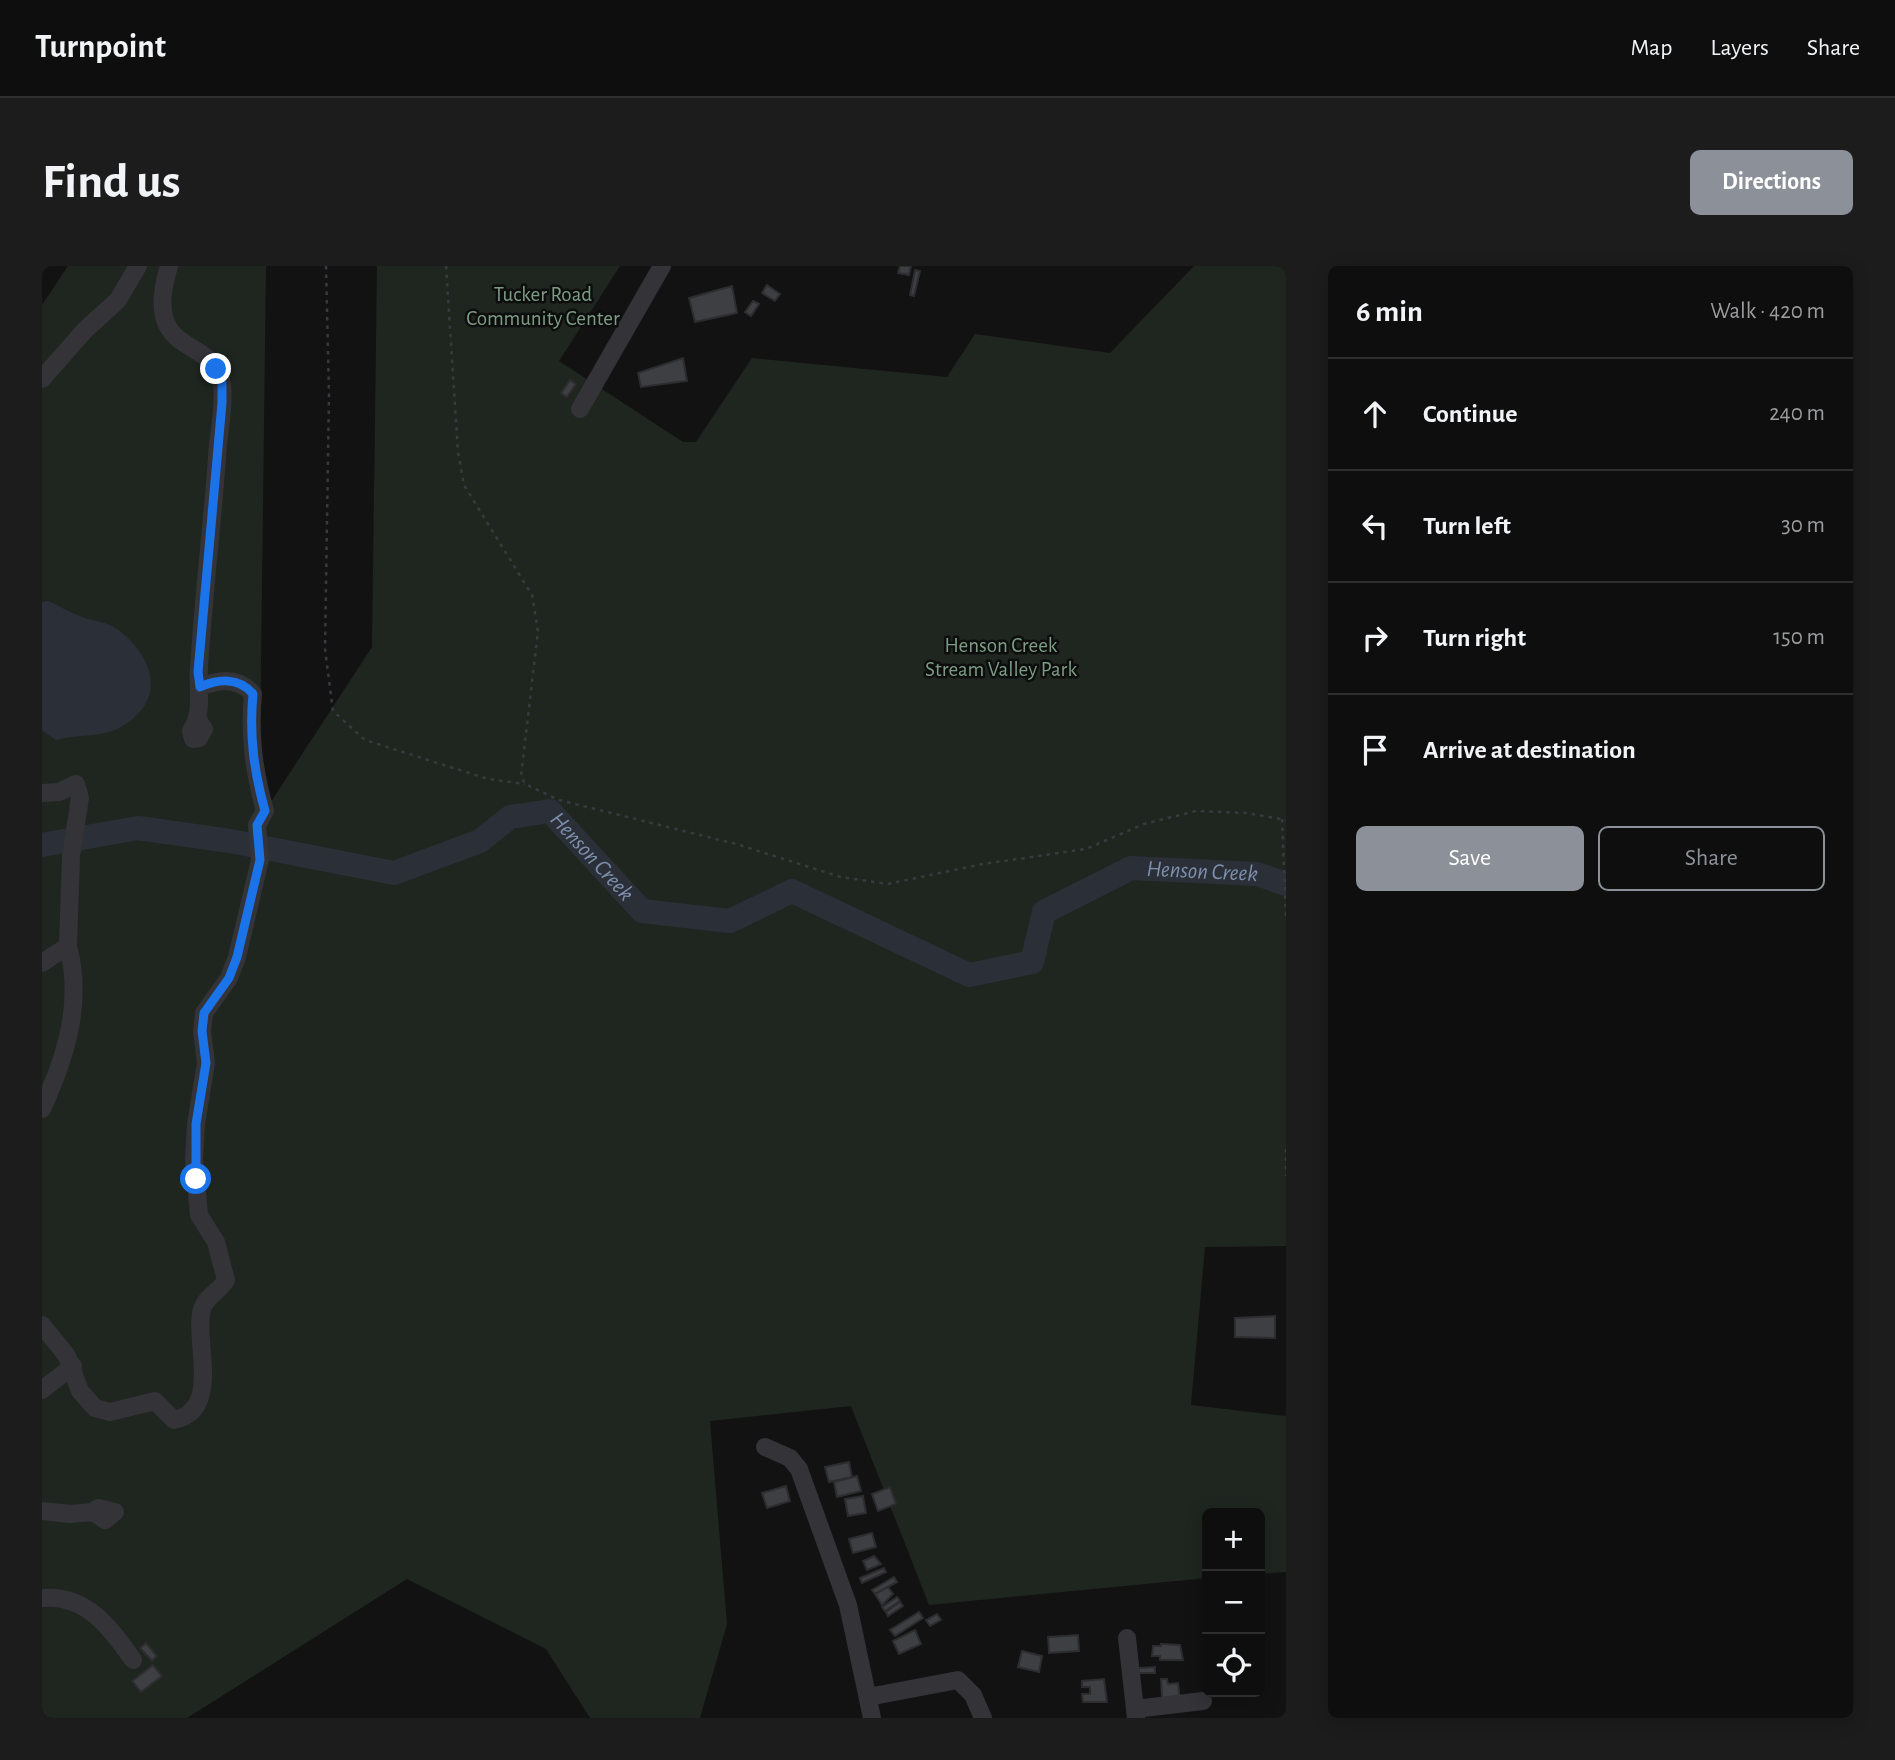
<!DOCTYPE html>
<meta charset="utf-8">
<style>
body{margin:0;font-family:"Alegreya Sans",sans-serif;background:#1c1c1c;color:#f1f3f6}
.controls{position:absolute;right:21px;bottom:21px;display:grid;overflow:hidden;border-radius:10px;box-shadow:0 4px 18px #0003}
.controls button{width:63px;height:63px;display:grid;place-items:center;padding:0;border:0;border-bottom:2px solid #2e2e2e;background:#0e0e0e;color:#f1f3f6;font:35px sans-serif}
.stop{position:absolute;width:21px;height:21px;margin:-16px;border:5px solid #1a73e8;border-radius:50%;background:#fff}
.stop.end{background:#1a73e8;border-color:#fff;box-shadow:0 2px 7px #0008}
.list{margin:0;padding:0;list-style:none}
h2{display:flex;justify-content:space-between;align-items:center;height:91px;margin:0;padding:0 28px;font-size:30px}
h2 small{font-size:23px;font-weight:400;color:#9b9c9e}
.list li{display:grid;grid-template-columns:46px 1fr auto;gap:21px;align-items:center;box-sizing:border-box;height:112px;padding:0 28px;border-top:2px solid #2e2e2e}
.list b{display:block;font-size:26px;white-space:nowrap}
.list em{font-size:23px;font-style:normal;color:#9b9c9e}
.actions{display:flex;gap:14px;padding:21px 28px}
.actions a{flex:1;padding:16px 0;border:2px solid #8c9099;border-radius:10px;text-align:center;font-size:24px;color:#8c9099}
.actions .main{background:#8c9099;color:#fff}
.icon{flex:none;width:38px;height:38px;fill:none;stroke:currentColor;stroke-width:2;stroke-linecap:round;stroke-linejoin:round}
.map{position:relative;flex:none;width:1244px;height:1452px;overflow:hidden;border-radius:10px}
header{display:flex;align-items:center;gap:42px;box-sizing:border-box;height:98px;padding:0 35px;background:#0e0e0e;border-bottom:2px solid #2e2e2e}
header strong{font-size:33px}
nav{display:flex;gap:38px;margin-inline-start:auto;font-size:24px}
.intro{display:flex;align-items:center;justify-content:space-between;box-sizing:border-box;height:168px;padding:0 42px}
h1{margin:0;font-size:49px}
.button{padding:18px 32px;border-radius:10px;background:#8c9099;color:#fff;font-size:24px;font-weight:700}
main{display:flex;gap:42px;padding:0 42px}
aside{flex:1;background:#0e0e0e;border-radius:10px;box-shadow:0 4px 18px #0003}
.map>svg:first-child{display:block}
.green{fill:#1f2620}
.water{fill:#2b3038}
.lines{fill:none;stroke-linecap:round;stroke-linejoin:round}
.river{stroke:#2b3038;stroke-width:24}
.building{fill:#3e3f43;stroke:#2d2c2f;stroke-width:2}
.path{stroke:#393a3f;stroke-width:2.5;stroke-dasharray:3.5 5;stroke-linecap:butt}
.minor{stroke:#333338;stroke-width:18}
.route{stroke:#1a73e8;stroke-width:9}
.labels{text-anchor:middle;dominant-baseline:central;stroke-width:5;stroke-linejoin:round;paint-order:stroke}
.park-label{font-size:21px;fill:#7c9d84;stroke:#0d0d0e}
.water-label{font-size:23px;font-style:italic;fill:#7d8fac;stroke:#0d0d0e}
</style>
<header>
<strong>Turnpoint</strong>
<nav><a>Map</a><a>Layers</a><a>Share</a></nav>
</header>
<div class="intro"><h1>Find us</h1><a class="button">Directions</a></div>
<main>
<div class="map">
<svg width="1244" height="1452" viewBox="0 0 1244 1452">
<rect width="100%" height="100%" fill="#121213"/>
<path class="green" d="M 26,0 L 224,0 L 217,554 L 330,381 L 335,0 L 578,0 L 517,95 L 641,176 L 654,176 L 710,92 L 905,111 L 933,68 L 1068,87 L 1152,0 L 1244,0 L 1244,980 L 1163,981 L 1149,1139 L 1244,1150 L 1244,1306 L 1218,1308 L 1218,1247 L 1165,1247 L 1165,1312 L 887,1339 L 809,1140 L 668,1155 L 685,1358 L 658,1452 L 548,1452 L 504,1383 L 365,1313 L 145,1452 L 0,1452 L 0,39 Z"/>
<path class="water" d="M 6,335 C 18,340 28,347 40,351 C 51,355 66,356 75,363 C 114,392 125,436 77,462 C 57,472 34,468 14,474 L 0,464 L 0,336 Z"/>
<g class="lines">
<path class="river" id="s1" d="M 0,579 L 96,562 L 188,575 L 352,607 L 438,575 L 468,551 L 508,545 L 600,645 L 688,655 L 750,625 L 927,709 L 990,696 L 1002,646 L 1089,602 L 1215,608 L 1244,618"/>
</g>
<g class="building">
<path d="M 858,0 L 869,0 L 867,9 L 856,7 Z"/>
<path d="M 873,4 L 878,5 L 872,30 L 868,29 Z"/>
<path d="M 725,19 L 738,28 L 733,35 L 720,27 Z"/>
<path d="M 690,20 L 695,47 L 653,56 L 647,32 Z"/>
<path d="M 711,35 L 717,38 L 709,50 L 703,46 Z"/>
<path d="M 641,92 L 645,115 L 599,121 L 596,107 Z"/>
<path d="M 528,114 L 534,118 L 525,131 L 519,127 Z"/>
<path d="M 1233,1050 L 1233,1072 L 1193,1071 L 1193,1052 Z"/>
<path d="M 807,1196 L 810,1211 L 787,1216 L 783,1201 Z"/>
<path d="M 815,1210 L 819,1225 L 795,1231 L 792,1216 Z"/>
<path d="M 744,1220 L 748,1235 L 725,1242 L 720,1227 Z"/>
<path d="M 848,1221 L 854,1238 L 836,1245 L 830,1228 Z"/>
<path d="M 821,1230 L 824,1247 L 806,1250 L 803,1233 Z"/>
<path d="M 830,1267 L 834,1281 L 811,1287 L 807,1273 Z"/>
<path d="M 832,1290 L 839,1298 L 825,1304 L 821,1295 Z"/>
<path d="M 842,1302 L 844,1306 L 820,1317 L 818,1312 Z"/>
<path d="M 852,1311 L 855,1316 L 833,1328 L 830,1324 Z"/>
<path d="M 846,1321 L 851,1328 L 840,1339 L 833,1328 Z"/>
<path d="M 855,1331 L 858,1335 L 843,1345 L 840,1341 Z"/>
<path d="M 858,1336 L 861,1340 L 846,1350 L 844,1346 Z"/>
<path d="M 877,1346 L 881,1352 L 853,1370 L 848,1364 Z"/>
<path d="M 895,1348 L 899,1354 L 888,1360 L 884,1354 Z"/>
<path d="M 873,1364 L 879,1378 L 857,1388 L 851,1375 Z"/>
<path d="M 1036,1369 L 1037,1385 L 1007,1387 L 1006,1371 Z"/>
<path d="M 104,1377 L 115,1390 L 110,1395 L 98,1382 Z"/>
<path d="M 1119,1378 L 1138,1379 L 1141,1394 L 1118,1394 L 1118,1390 L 1110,1390 L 1111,1380 L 1119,1380 Z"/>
<path d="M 980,1385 L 1000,1390 L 997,1406 L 976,1401 Z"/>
<path d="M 111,1399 L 120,1410 L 99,1426 L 90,1415 Z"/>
<path d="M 1113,1401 L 1113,1407 L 1097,1407 L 1097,1402 Z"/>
<path d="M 1062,1413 L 1065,1436 L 1041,1436 L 1040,1428 L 1048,1428 L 1048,1421 L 1040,1421 L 1040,1415 Z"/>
<path d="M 1119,1413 L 1125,1413 L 1126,1418 L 1136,1417 L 1138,1434 L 1120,1433 Z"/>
</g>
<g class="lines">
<g class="path">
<path d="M 284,0 L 287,128 L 283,383 L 291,445 L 323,474 L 446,513 L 483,518"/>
<path d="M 404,0 L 416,186 L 422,219 L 490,329 L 496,365 L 479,510 L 483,518 L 517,534 L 694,578 L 799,611 L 846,618 L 941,598 L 1044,583 L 1102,558 L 1154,545 L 1205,547 L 1244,554"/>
<path d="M 1240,553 L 1244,651"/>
<path d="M 1244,883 L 1244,910"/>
</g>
<g class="minor">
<path d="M 127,0 C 98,95 174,68 180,118 C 183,142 176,168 175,192 C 170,262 161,333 157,403 C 155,425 162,445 149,465 L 151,473 L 157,472 L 162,463 L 156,454"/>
<path d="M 0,113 L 43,64 L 76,34 L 96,0"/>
<path d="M 538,143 L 620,0"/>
<path d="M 0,527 L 17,526 L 34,518 L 38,532 L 29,590 L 26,680 L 0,697"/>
<path d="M 0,843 C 24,791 41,736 26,680"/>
<path d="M 0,1059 L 25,1090 L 38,1125 L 53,1142 L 68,1146 L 113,1135 L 132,1154 C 181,1144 151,1073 160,1043 C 164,1030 178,1025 184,1014 L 174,976 L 157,949 L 152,894 L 154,858 L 164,797 L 160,765 L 162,747 L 187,712 L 195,691 L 218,594 L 215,559 L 223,545 C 212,505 207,470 211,428 C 197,411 177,413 158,421"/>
<path d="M 0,1124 L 31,1100"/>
<path d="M 723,1181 L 748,1192 L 757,1203 L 806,1339 L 830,1452"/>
<path d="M 0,1245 L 28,1248 L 51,1246 L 63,1254 L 73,1246 L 56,1242 L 51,1246"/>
<path d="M 0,1332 C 44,1328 69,1362 91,1394"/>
<path d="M 1085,1372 L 1094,1452"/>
<path d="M 826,1431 L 916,1414 L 931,1429 L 941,1452"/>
<path d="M 1093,1443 L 1161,1435"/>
</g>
</g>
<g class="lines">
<path class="route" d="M 154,913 L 154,858 L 164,797 L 160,765 L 162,747 L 187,712 L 195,691 L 218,594 L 215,559 L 223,545 C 212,505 207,470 211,428 C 197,411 176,413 158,421 L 156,406 L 180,137 L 180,117 L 174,103"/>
</g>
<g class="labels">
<g class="park-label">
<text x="501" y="28">Tucker Road<tspan x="501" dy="24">Community Center</tspan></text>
<text x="959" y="379">Henson Creek<tspan x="959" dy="24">Stream Valley Park</tspan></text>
</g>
<g class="water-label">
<text stroke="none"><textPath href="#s1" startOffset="590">Henson Creek</textPath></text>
<text stroke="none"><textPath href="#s1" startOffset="1302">Henson Creek</textPath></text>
</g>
</g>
</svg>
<div class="controls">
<button>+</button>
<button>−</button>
<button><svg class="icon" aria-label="locate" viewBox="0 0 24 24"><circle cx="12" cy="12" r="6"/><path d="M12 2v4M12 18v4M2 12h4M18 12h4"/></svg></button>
</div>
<div class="stop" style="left:154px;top:913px"></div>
<div class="stop end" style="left:174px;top:103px"></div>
</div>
<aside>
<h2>6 min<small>Walk · 420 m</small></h2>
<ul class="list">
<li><svg class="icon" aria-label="ahead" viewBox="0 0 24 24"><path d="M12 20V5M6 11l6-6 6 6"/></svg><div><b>Continue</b></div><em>240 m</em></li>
<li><svg class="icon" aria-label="left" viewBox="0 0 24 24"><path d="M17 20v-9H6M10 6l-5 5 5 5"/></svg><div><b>Turn left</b></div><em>30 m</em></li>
<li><svg class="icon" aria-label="right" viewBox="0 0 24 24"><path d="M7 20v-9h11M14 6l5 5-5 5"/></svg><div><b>Turn right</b></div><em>150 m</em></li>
<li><svg class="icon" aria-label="arrive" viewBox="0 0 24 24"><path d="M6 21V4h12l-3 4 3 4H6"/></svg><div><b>Arrive at destination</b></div></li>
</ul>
<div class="actions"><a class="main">Save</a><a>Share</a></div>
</aside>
</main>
